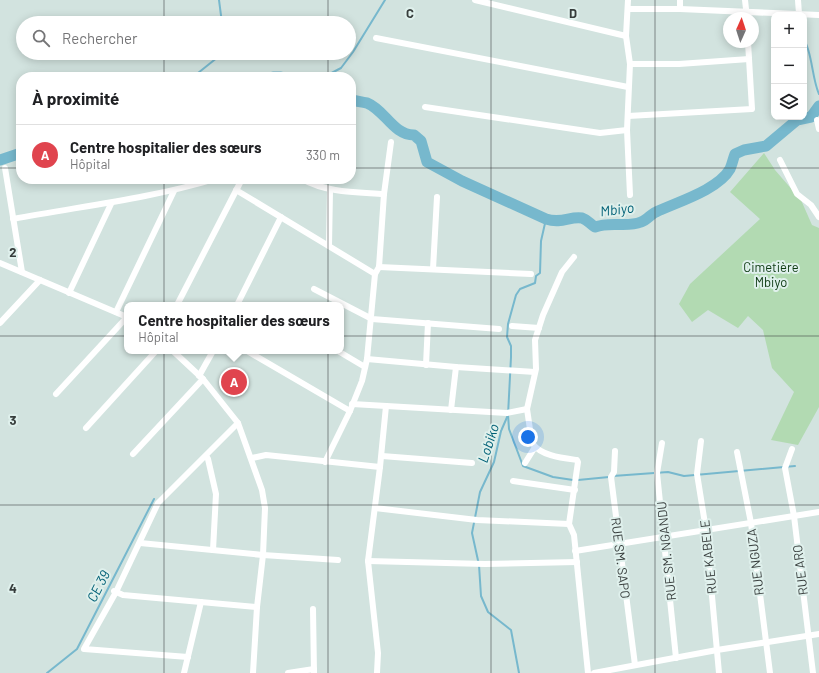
<!DOCTYPE html>
<html lang="fr">
<meta charset="utf-8">
<style>
body{margin:0;font-family:Barlow,sans-serif;background:#f2f2f2;color:#202124}
.controls{position:absolute;right:12px;top:12px;display:grid;overflow:hidden;border-radius:8px;box-shadow:0 2px 10px #0003}
.controls button{width:36px;height:36px;display:grid;place-items:center;padding:0;border:0;border-bottom:1px solid #e0e0e0;background:#fff;color:#202124;font:20px sans-serif}
.compass{position:absolute;left:723px;top:12px;width:36px;height:36px;border-radius:50%;background:#fff;box-shadow:0 2px 10px #0003;rotate:3deg}
.you{position:absolute;left:528px;top:437px;width:14px;height:14px;margin:-10px;border:3px solid #fff;border-radius:50%;background:#1a73e8;box-shadow:0 0 0 6px #1a73e833}
.badge{display:grid;place-items:center;width:26px;height:26px;border-radius:50%;background:#2563eb;color:#fff;font-size:13px;font-weight:700}
.pin{position:absolute;translate:-50% -50%;border:2px solid #fff;box-shadow:0 1px 4px #0006}
.popup{position:absolute;left:124px;top:302px;width:220px;height:52px;box-sizing:border-box;display:grid;place-content:center;border-radius:8px;background:#fff;filter:drop-shadow(0 1px 3px #0005);font-size:13px;white-space:nowrap;color:#757577}
.popup b{font-size:15px;color:#202124}
.popup::after{content:'';position:absolute;left:50%;top:100%;margin-left:-8px;border:8px solid transparent;border-top-color:#fff}
.list{margin:0;padding:0;list-style:none}
h2{display:flex;justify-content:space-between;align-items:center;height:52px;margin:0;padding:0 16px;font-size:17px}
h2 small{font-size:13px;font-weight:400;color:#757577}
.list li{display:grid;grid-template-columns:26px 1fr auto;gap:12px;align-items:center;box-sizing:border-box;height:60px;padding:0 16px;border-top:1px solid #e0e0e0}
.list b{display:block;font-size:15px;white-space:nowrap}
.list p{margin:0;font-size:13px;white-space:nowrap;color:#757577}
.list em{font-size:13px;font-style:normal;color:#757577}
.icon{flex:none;width:22px;height:22px;fill:none;stroke:currentColor;stroke-width:2;stroke-linecap:round;stroke-linejoin:round}
.map{position:relative;flex:none;width:819px;height:673px;overflow:hidden}
.search{position:absolute;background:#fff;box-shadow:0 2px 10px #0003;left:16px;top:16px;width:340px;height:44px;display:flex;align-items:center;gap:10px;box-sizing:border-box;padding:0 14px;border-radius:22px;color:#757577;font-size:15px}
.panel{position:absolute;background:#fff;box-shadow:0 2px 10px #0003;left:16px;top:72px;width:340px;height:112px;border-radius:16px}
.map>svg:first-child{display:block}
.green{fill:#b2dab2}
.lines{fill:none;stroke-linecap:round;stroke-linejoin:round}
.stream{stroke:#77b8cd;stroke-width:2}
.river{stroke:#77b8cd;stroke-width:11}
.minor{stroke:#fff;stroke-width:6}
.grid{fill:none;stroke:#373d3c;stroke-width:1;stroke-opacity:0.55}
.labels{text-anchor:middle;dominant-baseline:central;stroke-width:4;stroke-linejoin:round;paint-order:stroke}
.park-label{font-size:13px;fill:#0d3a12;stroke:#dff0ec}
.street-label{font-size:13px;fill:#373d3c;stroke:#dff0ec}
.water-label{font-size:14px;font-style:italic;fill:#006076;stroke:#dff0ec}
.grid-label{font-size:13px;text-anchor:middle;font-weight:bold;fill:#373d3c;stroke:#dff0ec;stroke-width:4;stroke-linejoin:round;paint-order:stroke}
</style>
<div class="map">
<svg width="819" height="673" viewBox="0 0 819 673">
<rect width="100%" height="100%" fill="#d2e3df"/>
<path class="green" d="M 764,153 L 775,170 L 801,200 L 812,225 L 819,228 L 819,407 L 798,445 L 771,440 L 794,392 L 772,368 L 763,330 L 748,316 L 738,328 L 708,310 L 692,322 L 679,304 L 690,284 L 760,219 L 730,192 Z"/>
<g class="lines">
<g class="stream">
<path d="M 219,0 L 222,23"/>
<path d="M 804,40 C 812,51 812,79 819,94"/>
<path d="M 193,77 L 223,53"/>
<path d="M 324,77 L 341,68 L 353,52 L 385,0"/>
<path d="M 508,415 L 509,429 L 523,466 L 553,477 L 573,480"/>
<path d="M 613,476 L 668,472 L 684,476 L 795,466"/>
<path d="M 578,480 L 609,477"/>
<path d="M 47,673 L 77,649 L 154,499"/>
<path d="M 519,673 L 511,630 L 488,612 L 481,596 L 479,565 L 472,533 L 480,492 L 494,462 L 501,431 L 508,415 L 511,357 L 511,346 L 507,337 L 508,324 L 516,295 L 520,289 L 535,283 L 536,276 L 540,273 L 541,241 L 546,219"/>
</g>
<g class="river">
<path d="M 273,77 L 281,77"/>
<path d="M 351,100 C 356,101 362,102 367,103 C 385,110 393,135 414,135 L 421,141 L 427,162 L 462,181 L 546,219 C 562,224 570,216 582,218 C 588,220 590,224 595,227 C 611,221 627,228 641,222 C 647,220 651,214 656,212 C 677,202 718,190 730,169 C 732,165 733,159 735,154 L 744,150 L 766,146 L 797,120 L 811,117 L 819,106"/>
<path d="M 0,160 L 21,153"/>
</g>
<g class="minor">
<path d="M 475,0 L 626,36"/>
<path d="M 628,0 L 626,36 L 630,64 L 627,130 L 630,195"/>
<path d="M 745,0 L 747,18"/>
<path d="M 798,0 L 799,14"/>
<path d="M 628,9 L 680,9 L 819,15"/>
<path d="M 680,9 L 680,0"/>
<path d="M 376,38 L 628,87"/>
<path d="M 630,64 L 679,64 L 749,59"/>
<path d="M 425,107 L 600,133 L 627,130"/>
<path d="M 628,116 L 752,109 L 748,42"/>
<path d="M 817,120 L 819,129"/>
<path d="M 780,160 L 797,194 L 811,205 L 819,217"/>
<path d="M 5,168 L 22,272"/>
<path d="M 302,179 C 328,193 355,192 384,194"/>
<path d="M 236,190 L 375,274"/>
<path d="M 13,219 C 82,206 148,199 215,179"/>
<path d="M 329,246 L 330,191"/>
<path d="M 574,257 L 562,272 L 543,315 L 535,340 L 536,369 L 527,409 L 532,443 C 541,456 562,458 577,460 L 578,462 L 569,524 L 574,535 L 588,673"/>
<path d="M 0,263 L 127,317"/>
<path d="M 379,267 L 531,274"/>
<path d="M 433,269 L 437,197"/>
<path d="M 314,289 L 372,319 L 499,329"/>
<path d="M 69,293 L 111,204"/>
<path d="M 177,305 L 242,179"/>
<path d="M 237,305 L 281,217"/>
<path d="M 116,312 L 174,191"/>
<path d="M 0,323 L 40,280"/>
<path d="M 512,326 L 539,328"/>
<path d="M 173,351 L 203,379 L 238,423 L 262,490 L 265,508 L 263,555 L 257,607 L 253,673"/>
<path d="M 247,351 L 350,411"/>
<path d="M 338,351 L 365,367"/>
<path d="M 367,359 L 456,367 L 535,372"/>
<path d="M 426,365 L 428,323"/>
<path d="M 199,376 L 213,351"/>
<path d="M 56,394 L 127,317"/>
<path d="M 352,404 L 507,413 L 527,409"/>
<path d="M 451,410 L 456,367"/>
<path d="M 86,428 L 156,351"/>
<path d="M 701,441 L 697,474 L 706,530 L 719,673"/>
<path d="M 662,443 L 657,473 L 676,658"/>
<path d="M 792,449 L 785,468 L 794,516 L 813,673"/>
<path d="M 615,451 L 614,472 L 611,477 L 635,665"/>
<path d="M 737,452 L 751,523 L 770,673"/>
<path d="M 133,454 L 203,379"/>
<path d="M 206,456 L 208,459 L 216,494 L 213,550"/>
<path d="M 382,456 L 472,463"/>
<path d="M 252,458 L 266,455 L 380,467"/>
<path d="M 325,462 L 350,411 L 362,381 L 367,359 L 375,274 L 379,267 L 384,194 L 391,142"/>
<path d="M 525,463 L 535,447"/>
<path d="M 513,481 L 575,490"/>
<path d="M 375,508 L 477,520 L 569,524"/>
<path d="M 140,543 L 263,555 L 338,560"/>
<path d="M 575,551 L 819,512"/>
<path d="M 368,561 L 485,564 L 577,562"/>
<path d="M 114,591 L 123,595 L 257,607"/>
<path d="M 313,609 L 314,673"/>
<path d="M 188,657 L 84,649 L 116,592 L 158,503 L 238,423"/>
<path d="M 184,673 L 201,602"/>
<path d="M 288,673 L 314,669"/>
<path d="M 377,673 L 378,653 L 368,561 L 380,467 L 386,406"/>
<path d="M 594,673 L 717,650 L 819,634"/>
</g>
</g>
<path class="grid" d="M 164,0 L 164,23M 328,0 L 328,23M 491,0 L 491,673M 655,0 L 655,673M 164,53 L 164,77M 328,53 L 328,77M 0,168 L 21,168M 351,168 L 819,168M 164,179 L 164,673M 328,179 L 328,673M 0,336 L 819,336M 0,505 L 819,505"/>
<g class="labels">
<g class="park-label">
<text x="771" y="267">Cimetière<tspan x="771" dy="15">Mbiyo</tspan></text>
</g>
<g class="street-label">
<text transform="translate(666 551) rotate(-96)">RUE SM. NGANDU</text>
<text transform="translate(708 557) rotate(-96)">RUE KABELE</text>
<text transform="translate(621 558) rotate(83)">RUE SM. SAPO</text>
<text transform="translate(755 562) rotate(-97)">RUE NGUZA</text>
<text transform="translate(800 570) rotate(-97)">RUE ARO</text>
</g>
<g class="water-label">
<text transform="translate(617 209) rotate(-7)">Mbiyo</text>
<text transform="translate(488 443) rotate(-72)">Lobiko</text>
<text transform="translate(98 586) rotate(-63)">CE 39</text>
</g>
</g>
<g class="grid-label">
<text x="410" y="18">C</text>
<text x="573" y="18">D</text>
<text x="13" y="257">2</text>
<text x="13" y="425">3</text>
<text x="13" y="593">4</text>
</g>
</svg>
<div class="controls">
<button>+</button>
<button>−</button>
<button><svg class="icon" aria-label="layers" viewBox="0 0 24 24"><path d="M12 4l9 5-9 5-9-5zM3 14l9 5 9-5"/></svg></button>
</div>
<svg class="compass" viewBox="-18 -18 36 36"><path d="M0-13l5 13h-10z" fill="#e53935"/><path d="M0 13l5-13h-10z" fill="#757577"/></svg>
<div class="you"></div>
<div class="pin badge" style="left:234px;top:382px;background:#e0444e">A</div>
<div class="popup"><b>Centre hospitalier des sœurs</b>Hôpital</div>
<div class="search"><svg class="icon" aria-label="search" viewBox="0 0 24 24"><circle cx="10" cy="10" r="6"/><path d="M15 15l6 6"/></svg>Rechercher</div>
<section class="panel">
<h2>À proximité<small></small></h2>
<ul class="list">
<li><span class="badge" style="background:#e0444e">A</span><div><b>Centre hospitalier des sœurs</b><p>Hôpital</p></div><em>330 m</em></li>
</ul>
</section>
</div>
